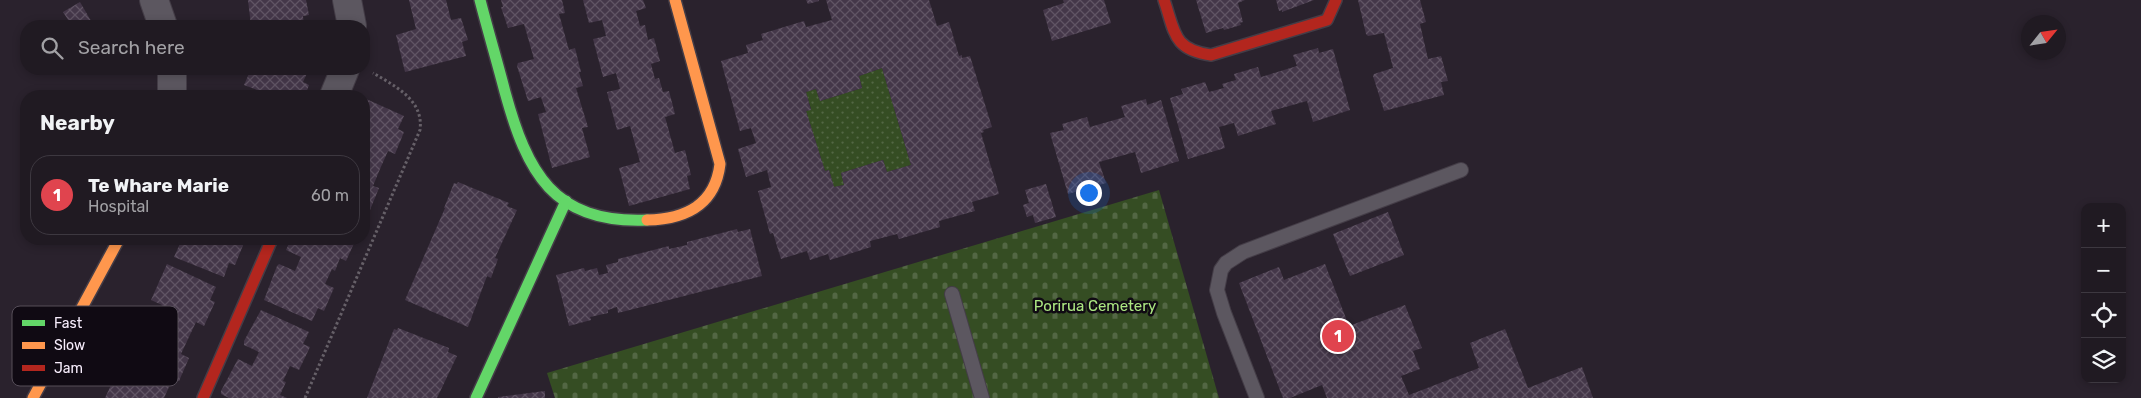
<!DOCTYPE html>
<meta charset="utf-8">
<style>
body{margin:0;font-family:Rubik,sans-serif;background:#28232a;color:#f1f3f6}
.controls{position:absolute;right:15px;bottom:15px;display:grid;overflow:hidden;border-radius:10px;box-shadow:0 2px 8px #0003}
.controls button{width:45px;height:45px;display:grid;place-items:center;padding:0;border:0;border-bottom:1px solid #3d3840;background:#201a22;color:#f1f3f6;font:25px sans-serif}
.compass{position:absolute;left:2021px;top:15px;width:45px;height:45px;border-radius:50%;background:#201a22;box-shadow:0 2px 8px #0003;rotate:60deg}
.you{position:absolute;left:1088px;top:192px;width:18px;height:18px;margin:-12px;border:4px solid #fff;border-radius:50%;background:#1a73e8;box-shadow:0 0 0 8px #1a73e833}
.badge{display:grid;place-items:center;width:32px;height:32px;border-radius:50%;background:#2563eb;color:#fff;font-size:16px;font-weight:700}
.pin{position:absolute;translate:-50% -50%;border:2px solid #fff;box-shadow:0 1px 5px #0006}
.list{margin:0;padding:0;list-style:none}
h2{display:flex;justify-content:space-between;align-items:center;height:65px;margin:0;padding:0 20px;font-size:21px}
h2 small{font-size:16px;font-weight:400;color:#a2a1a5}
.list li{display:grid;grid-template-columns:32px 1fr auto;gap:15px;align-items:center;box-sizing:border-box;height:80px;margin:0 10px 10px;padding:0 10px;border:1px solid #3d3840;border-radius:20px}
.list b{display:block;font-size:19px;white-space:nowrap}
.list p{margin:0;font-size:16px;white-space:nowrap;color:#a2a1a5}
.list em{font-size:16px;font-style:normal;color:#a2a1a5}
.icon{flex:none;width:28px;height:28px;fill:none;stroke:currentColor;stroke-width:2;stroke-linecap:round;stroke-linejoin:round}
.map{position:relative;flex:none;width:2141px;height:398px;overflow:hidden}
.search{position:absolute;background:#201a22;box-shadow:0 2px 8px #0003;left:20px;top:20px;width:350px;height:55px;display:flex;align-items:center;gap:12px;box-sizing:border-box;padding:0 18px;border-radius:20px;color:#a2a1a5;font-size:19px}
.panel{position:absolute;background:#201a22;box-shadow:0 2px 8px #0003;left:20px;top:90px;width:350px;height:155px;border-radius:20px}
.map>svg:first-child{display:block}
.cemetery{fill:url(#cemetery-stones)}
.park{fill:url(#park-dots)}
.building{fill:url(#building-cross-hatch);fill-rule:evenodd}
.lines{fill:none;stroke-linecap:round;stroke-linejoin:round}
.lane-casing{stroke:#443d47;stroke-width:16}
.street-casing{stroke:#443d47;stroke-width:30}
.fast-casing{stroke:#443d47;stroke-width:14}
.slow-casing{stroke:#443d47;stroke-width:14}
.jam-casing{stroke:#443d47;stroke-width:14}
.path{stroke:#666068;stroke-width:3;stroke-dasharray:2.5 2.5;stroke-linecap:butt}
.lane{stroke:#5c5760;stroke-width:14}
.street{stroke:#5c5760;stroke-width:28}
.fast{stroke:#63d668;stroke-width:11}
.slow{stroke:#ff974d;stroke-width:11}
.jam{stroke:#b3261e;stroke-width:11}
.labels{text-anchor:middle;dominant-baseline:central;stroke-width:5;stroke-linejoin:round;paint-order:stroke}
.park-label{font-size:15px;fill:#ace782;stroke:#100a13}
.key{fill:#100a13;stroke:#564e59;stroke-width:1}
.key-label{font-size:14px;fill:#f8eefd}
</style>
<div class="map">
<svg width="2141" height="398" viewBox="0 0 2141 398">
<defs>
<pattern id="cemetery-stones" width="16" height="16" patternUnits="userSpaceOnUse" patternTransform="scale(1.25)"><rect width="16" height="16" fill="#354d23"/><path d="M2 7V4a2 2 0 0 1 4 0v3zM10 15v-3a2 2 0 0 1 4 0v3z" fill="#536744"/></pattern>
<pattern id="park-dots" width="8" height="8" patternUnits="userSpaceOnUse" patternTransform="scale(1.25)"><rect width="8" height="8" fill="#354d23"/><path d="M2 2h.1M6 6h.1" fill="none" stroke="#536744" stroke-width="1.8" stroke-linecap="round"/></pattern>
<pattern id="building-cross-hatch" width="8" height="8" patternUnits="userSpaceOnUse" patternTransform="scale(1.25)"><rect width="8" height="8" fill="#443749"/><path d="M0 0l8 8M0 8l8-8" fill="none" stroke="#605464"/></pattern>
</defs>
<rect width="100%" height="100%" fill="#2a222d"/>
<path class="cemetery" d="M 1159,190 L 1219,398 L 555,398 L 547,373 Z"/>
<path class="park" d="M 882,68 L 911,165 L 887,172 L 883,160 L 841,173 L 844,185 L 834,187 L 829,170 L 825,171 L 806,111 L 811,109 L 806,92 L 816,89 L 820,101 L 862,88 L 859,76 Z"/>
<g class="building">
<path d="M 248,0 L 306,0 L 309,15 L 303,16 L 304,26 L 251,26 Z"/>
<path d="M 409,0 L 446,0 L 451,20 L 461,18 L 468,40 L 462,42 L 466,56 L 405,72 L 396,35 L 416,29 Z"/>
<path d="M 501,0 L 562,0 L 565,13 L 559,14 L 569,50 L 575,48 L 581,72 L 579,72 L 583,86 L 576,88 L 588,127 L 582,128 L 590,157 L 552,168 L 538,114 L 546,112 L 541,97 L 528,101 L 517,66 L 518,63 L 534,59 L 524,24 L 508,28 L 501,7 L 503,7 Z"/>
<path d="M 583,0 L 643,0 L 646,8 L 636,11 L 640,26 L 645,25 L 648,40 L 654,38 L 660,61 L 651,64 L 655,79 L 659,78 L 663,92 L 669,91 L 675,114 L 665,117 L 675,153 L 685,150 L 691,175 L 687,176 L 690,189 L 629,206 L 619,168 L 640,162 L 630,126 L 617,130 L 607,92 L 620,89 L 616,73 L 603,77 L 593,39 L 606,36 L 602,20 L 589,23 Z"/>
<path d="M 806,0 L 819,0 L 819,1 L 808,4 Z"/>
<path d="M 826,0 L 929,0 L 937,26 L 949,22 L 959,56 L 962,55 L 962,58 L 970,56 L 992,127 L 983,130 L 984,132 L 981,133 L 999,194 L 972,202 L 975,211 L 939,221 L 940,227 L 899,239 L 897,234 L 870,241 L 871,247 L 830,260 L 828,254 L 810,260 L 807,251 L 781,259 L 773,233 L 770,234 L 758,191 L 771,187 L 767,170 L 746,177 L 738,149 L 756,143 L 751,128 L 740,131 L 721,61 L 748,53 L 746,45 L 763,40 L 761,34 L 804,21 L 806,27 L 832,20 ZM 882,68 L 911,165 L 887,172 L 883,160 L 841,173 L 844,185 L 834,187 L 829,170 L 825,171 L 806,111 L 811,110 L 806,92 L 816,89 L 820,101 L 862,88 L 859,76 Z"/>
<path d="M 1063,0 L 1104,0 L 1111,23 L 1052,41 L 1043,10 L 1064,3 Z"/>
<path d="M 1196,0 L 1245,0 L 1238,3 L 1243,22 L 1240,23 L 1241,25 L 1224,30 L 1223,28 L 1206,33 Z"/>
<path d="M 1276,0 L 1314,0 L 1282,12 L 1282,10 L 1279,11 Z"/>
<path d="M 1358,0 L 1420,0 L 1426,22 L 1420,24 L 1428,59 L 1441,56 L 1448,81 L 1441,82 L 1444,95 L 1384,111 L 1373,76 L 1374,74 L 1393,68 L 1384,33 L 1368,36 L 1366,34 Z"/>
<path d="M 80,2 L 94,26 L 72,26 L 63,12 Z"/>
<path d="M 1318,48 L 1319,53 L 1333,49 L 1350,110 L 1313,122 L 1307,101 L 1271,111 L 1276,124 L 1238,136 L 1234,123 L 1219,127 L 1225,148 L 1188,159 L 1170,98 L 1183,94 L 1181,89 L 1205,82 L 1209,92 L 1224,88 L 1222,84 L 1236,80 L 1234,74 L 1258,67 L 1261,77 L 1297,66 L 1293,55 Z"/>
<path d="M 251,69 L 309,69 L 303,82 L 309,85 L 305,96 L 254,96 L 257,90 L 244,85 Z"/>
<path d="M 364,98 L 404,116 L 398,129 L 404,132 L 395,154 L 388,151 L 380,169 L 373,186 L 379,188 L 370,210 L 364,208 Z"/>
<path d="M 1146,99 L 1147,105 L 1161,100 L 1179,161 L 1141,173 L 1135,152 L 1099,162 L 1106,183 L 1068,194 L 1050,133 L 1064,130 L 1062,124 L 1087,117 L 1090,127 L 1125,117 L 1121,106 Z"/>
<path d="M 458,182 L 509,203 L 507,206 L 517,210 L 495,258 L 498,259 L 491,278 L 487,276 L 468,327 L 405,300 L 445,208 L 444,208 L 454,183 L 457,184 Z"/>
<path d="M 1046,184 L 1056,217 L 1035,223 L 1033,215 L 1027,217 L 1023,205 L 1029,203 L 1025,190 Z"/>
<path d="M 1388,212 L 1404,255 L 1350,276 L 1333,234 Z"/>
<path d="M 737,229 L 738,232 L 750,229 L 762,276 L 618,313 L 617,307 L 608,310 L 608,313 L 590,317 L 591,320 L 569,326 L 556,275 L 584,268 L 585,271 L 597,268 L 599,275 L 608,273 L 606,265 L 618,262 L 618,259 L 669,246 L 669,249 L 687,245 L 687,242 Z"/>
<path d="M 182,239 L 234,239 L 244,243 L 235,265 L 229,263 L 224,277 L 174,257 Z"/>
<path d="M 291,239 L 356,239 L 346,261 L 340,258 L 335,271 L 332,269 L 325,284 L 334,288 L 324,311 L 318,308 L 312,321 L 264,300 L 277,266 L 279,264 L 295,271 L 301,257 L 286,250 Z"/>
<path d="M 167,264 L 216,287 L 210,300 L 215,302 L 204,326 L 196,322 L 181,354 L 189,358 L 179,381 L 173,378 L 164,398 L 105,398 L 135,333 L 147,338 L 162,305 L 151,300 Z"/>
<path d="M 1325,264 L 1349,326 L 1405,305 L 1422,348 L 1413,351 L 1420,369 L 1401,376 L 1409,395 L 1479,368 L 1470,343 L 1505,329 L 1528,388 L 1582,367 L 1593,398 L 1327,398 L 1322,385 L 1290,398 L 1283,398 L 1239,283 L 1279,267 L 1284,280 Z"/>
<path d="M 261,310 L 309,332 L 303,344 L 310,347 L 299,370 L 290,366 L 283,381 L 286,382 L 280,395 L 287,398 L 229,398 L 221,394 L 221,391 L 238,359 L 252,366 L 259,352 L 244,345 L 244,341 Z"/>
<path d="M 398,328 L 449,348 L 448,352 L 457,356 L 437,398 L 367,398 L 394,329 L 397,330 Z"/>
<path d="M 545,391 L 545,398 L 498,398 L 498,397 Z"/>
</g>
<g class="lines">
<defs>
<g id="lane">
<path d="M 952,294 L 982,398"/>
<path d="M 1257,398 L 1224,313 L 1217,290 L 1221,270 L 1226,263 L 1243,252 L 1461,170"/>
</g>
<g id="street">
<path d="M 154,0 L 163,26"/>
<path d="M 347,0 L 352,26"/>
<path d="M 172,69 L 172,96"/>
<path d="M 334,96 L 345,69"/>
</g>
<g id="fast">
<path d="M 480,0 C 488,31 497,61 505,92 C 527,172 553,224 647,220"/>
<path d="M 476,398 L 566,201"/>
</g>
<g id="slow">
<path d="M 647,220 C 686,219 715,205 720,164 L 675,0"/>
<path d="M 33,398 L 119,239"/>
</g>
<g id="jam">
<path d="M 1164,0 C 1175,32 1173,50 1211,55 L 1327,20 L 1336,0"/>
<path d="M 203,398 L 272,239"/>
</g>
</defs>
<use href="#lane" class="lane-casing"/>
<use href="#street" class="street-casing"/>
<use href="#fast" class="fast-casing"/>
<use href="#slow" class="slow-casing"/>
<use href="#jam" class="jam-casing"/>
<path class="path" d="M 305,398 L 420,130 C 424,100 395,86 373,73"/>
<use href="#lane" class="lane"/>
<use href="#street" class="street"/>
<use href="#fast" class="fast"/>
<use href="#slow" class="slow"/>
<use href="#jam" class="jam"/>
</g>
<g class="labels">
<g class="park-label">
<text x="1095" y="306">Porirua Cemetery</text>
</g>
</g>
<rect x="12" y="306" width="166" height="80" rx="8" class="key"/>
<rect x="22" y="320" width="23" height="6" fill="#63d668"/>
<rect x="22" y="342" width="23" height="7" fill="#ff974d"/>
<rect x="22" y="365" width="23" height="6" fill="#b3261e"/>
<g class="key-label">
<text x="54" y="328">Fast</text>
<text x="54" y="350">Slow</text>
<text x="54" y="373">Jam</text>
</g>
</svg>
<div class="controls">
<button>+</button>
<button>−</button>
<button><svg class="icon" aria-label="locate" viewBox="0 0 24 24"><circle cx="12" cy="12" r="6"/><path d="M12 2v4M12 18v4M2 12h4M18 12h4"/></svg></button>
<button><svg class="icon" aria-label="layers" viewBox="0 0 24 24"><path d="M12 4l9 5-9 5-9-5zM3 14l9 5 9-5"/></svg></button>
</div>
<svg class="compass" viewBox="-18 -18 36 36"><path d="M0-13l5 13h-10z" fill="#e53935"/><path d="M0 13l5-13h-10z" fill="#a2a1a5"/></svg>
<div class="you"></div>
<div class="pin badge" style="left:1338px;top:336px;background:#e0444e">1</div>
<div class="search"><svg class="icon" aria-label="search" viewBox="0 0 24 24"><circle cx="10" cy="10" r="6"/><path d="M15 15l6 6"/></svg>Search here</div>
<section class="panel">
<h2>Nearby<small></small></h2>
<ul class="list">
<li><span class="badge" style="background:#e0444e">1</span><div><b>Te Whare Marie</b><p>Hospital</p></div><em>60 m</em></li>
</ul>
</section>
</div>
